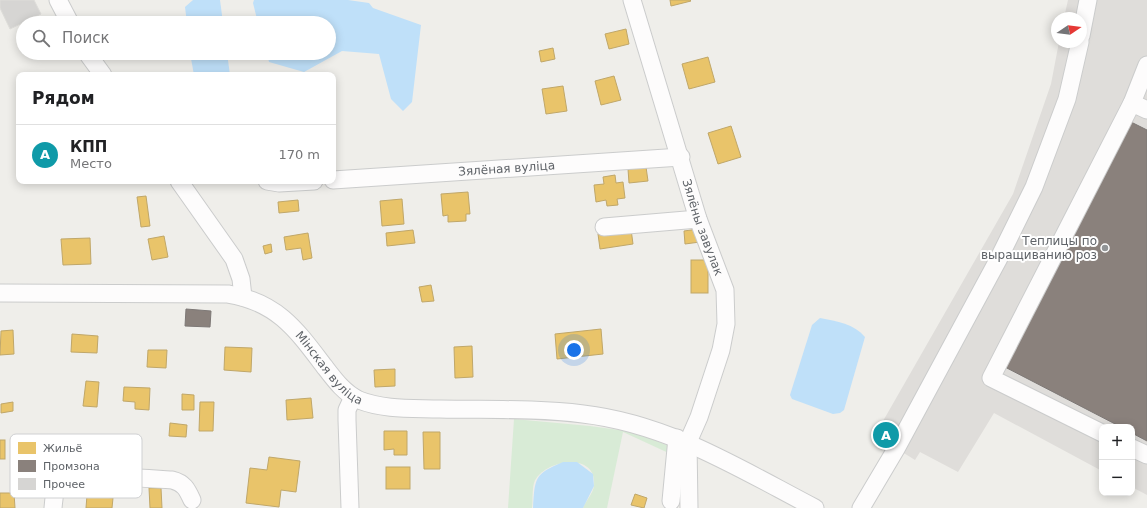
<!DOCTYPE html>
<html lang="ru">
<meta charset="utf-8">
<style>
body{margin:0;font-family:"DejaVu Sans",sans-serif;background:#f2f2f2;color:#202124}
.controls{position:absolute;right:12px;bottom:12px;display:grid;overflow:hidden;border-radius:8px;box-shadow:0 2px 10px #0003}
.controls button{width:36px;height:36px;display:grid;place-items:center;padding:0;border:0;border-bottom:1px solid #e0e0e0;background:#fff;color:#202124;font:20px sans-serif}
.compass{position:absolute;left:1051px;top:12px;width:36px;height:36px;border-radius:50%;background:#fff;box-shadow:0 2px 10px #0003;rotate:77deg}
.you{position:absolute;left:574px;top:350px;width:14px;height:14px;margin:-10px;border:3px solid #fff;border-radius:50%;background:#1a73e8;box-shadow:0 0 0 6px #1a73e833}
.badge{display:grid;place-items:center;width:26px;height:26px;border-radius:50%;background:#b45309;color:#fff;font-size:13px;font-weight:700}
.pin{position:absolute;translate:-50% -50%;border:2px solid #fff;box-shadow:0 1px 4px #0006}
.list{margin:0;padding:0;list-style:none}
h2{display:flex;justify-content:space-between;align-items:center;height:52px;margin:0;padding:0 16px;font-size:17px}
h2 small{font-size:13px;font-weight:400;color:#757577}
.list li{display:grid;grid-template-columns:26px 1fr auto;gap:12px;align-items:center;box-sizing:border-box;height:60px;padding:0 16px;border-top:1px solid #e0e0e0}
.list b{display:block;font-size:15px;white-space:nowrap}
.list p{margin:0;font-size:13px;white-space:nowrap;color:#757577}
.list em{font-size:13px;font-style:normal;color:#757577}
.icon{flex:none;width:22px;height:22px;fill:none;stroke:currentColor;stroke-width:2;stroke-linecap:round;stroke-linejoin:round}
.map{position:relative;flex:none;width:1147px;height:508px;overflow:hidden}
.search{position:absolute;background:#fff;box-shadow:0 2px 10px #0003;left:16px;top:16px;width:320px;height:44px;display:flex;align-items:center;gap:10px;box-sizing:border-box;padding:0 14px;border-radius:22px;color:#757577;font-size:15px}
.panel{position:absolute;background:#fff;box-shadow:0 2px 10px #0003;left:16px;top:72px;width:320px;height:112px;border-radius:8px}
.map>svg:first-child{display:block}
.industrial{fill:#dfddda}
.green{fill:#d8ebd6}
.water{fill:#bfe0f9}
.homes{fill:#e9c46a;stroke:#c0a769}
.industry{fill:#8a817c;stroke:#7d7876}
.building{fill:#d6d5d3;stroke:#deddd9}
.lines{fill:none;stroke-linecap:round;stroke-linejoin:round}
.minor-casing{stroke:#cbcccc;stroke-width:19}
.minor{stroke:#fdfcfc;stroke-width:17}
.poi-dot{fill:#919496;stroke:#fff;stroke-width:1.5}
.labels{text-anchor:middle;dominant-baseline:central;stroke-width:4;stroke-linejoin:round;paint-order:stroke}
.street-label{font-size:12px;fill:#5f6368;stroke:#fff}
.poi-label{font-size:12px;fill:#5f6368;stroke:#fff;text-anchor:end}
.key{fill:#fff;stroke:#cfd0d2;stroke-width:1}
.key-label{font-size:11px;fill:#5f6368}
</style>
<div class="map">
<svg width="1147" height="508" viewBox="0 0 1147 508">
<rect width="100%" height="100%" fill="#efeeea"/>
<path class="industrial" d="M 1068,0 L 1147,0 L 1147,495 L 1132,487 L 1132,427 L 1102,427 L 1102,471 L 994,413 L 958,472 L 920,452 L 915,460 L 875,435 L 1013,194 L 1051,84 L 1059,42 L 1081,42 L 1081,18 L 1064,18 Z"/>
<path class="green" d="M 514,419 L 590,426 L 634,432 L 679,450 L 675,456 L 623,432 L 607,508 L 583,508 C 586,501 593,493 594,486 C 598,451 543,459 534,483 C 532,490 533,501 532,508 L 508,508 Z"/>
<g class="water">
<path d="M 193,0 L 220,0 L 223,23 L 187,23 L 185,7 Z"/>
<path d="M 254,0 L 348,0 L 369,3 L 373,8 L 421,25 L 412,102 L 403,111 L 391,99 L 379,54 L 342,51 L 304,72 L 269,62 L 267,53 L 329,53 L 329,23 L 258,23 L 253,3 Z"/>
<path d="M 190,53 L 227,53 L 230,75 L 194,75 Z"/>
<path d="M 820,318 C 837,321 854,324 865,337 L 844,410 L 840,413 L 833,414 L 792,399 L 790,395 L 812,325 Z"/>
<path d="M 563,462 L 577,462 L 593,474 L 594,486 L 583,508 L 533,508 C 535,478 534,474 563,462 Z"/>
</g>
<g class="homes">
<path d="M 670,0 L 690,0 L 691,1 L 671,6 Z"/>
<path d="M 626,29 L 629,44 L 609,49 L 605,34 Z"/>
<path d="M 553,48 L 555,59 L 541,62 L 539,51 Z"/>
<path d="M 708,57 L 715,82 L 689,89 L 682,64 Z"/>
<path d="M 614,76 L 621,100 L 601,105 L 595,81 Z"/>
<path d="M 563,86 L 567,111 L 546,114 L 542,89 Z"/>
<path d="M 731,126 L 741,157 L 718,164 L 708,133 Z"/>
<path d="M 646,167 L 648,181 L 629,183 L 628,169 Z"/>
<path d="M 615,175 L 616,183 L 623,182 L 625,198 L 617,199 L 618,205 L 607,206 L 606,200 L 596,202 L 594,185 L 604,184 L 603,177 Z"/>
<path d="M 468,192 L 470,214 L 466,214 L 466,221 L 448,222 L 448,215 L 443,216 L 441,194 Z"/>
<path d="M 146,196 L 150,226 L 141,227 L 137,197 Z"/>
<path d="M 402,199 L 404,224 L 382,226 L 380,201 Z"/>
<path d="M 298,200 L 299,211 L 279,213 L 278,202 Z"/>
<path d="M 631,229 L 633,244 L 600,249 L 598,234 Z"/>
<path d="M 698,229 L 700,242 L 685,244 L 684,231 Z"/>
<path d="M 413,230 L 415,243 L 387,246 L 386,233 Z"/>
<path d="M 308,233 L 312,258 L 303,260 L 301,248 L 286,250 L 284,237 Z"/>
<path d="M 164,236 L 168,257 L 152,260 L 148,239 Z"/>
<path d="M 90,238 L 91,264 L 63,265 L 61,239 Z"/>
<path d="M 271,244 L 272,252 L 265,254 L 263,246 Z"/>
<rect x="691" y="260" width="17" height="33"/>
<path d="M 431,285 L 434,301 L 422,302 L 419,287 Z"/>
<path d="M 601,329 L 603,354 L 557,359 L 555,334 Z"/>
<path d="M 13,330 L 14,354 L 0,355 L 1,331 Z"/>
<path d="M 72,334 L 98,336 L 97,353 L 71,352 Z"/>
<path d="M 472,346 L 473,377 L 455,378 L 454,347 Z"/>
<path d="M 225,347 L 252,348 L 251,372 L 224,370 Z"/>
<path d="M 148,350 L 167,350 L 166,368 L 147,367 Z"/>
<path d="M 395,369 L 395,386 L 375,387 L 374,370 Z"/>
<path d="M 86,381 L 99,382 L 97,407 L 83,406 Z"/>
<path d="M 124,387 L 150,388 L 149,410 L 135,409 L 135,402 L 123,401 Z"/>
<path d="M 182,394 L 194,395 L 194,410 L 182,410 Z"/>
<path d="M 311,398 L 313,418 L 287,420 L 286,400 Z"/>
<path d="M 13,402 L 13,411 L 1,413 L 1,404 Z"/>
<path d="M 200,402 L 214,402 L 213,431 L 199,431 Z"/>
<path d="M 170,423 L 187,425 L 186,437 L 169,436 Z"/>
<path d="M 384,431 L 407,431 L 407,455 L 394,455 L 394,449 L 384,450 Z"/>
<path d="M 423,432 L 440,432 L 440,469 L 424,469 Z"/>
<rect x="0" y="440" width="5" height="19"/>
<path d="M 269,457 L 300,461 L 296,492 L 281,490 L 279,507 L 246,503 L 250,468 L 267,470 Z"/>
<rect x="386" y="467" width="24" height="22"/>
<path d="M 149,488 L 161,488 L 162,508 L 150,508 Z"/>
<path d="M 0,493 L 14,493 L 15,508 L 0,508 Z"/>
<path d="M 635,494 L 647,498 L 644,508 L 631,505 Z"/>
<path d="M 87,495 L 113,498 L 112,508 L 86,508 Z"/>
</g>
<g class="industry">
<path d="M 1129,121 L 1147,130 L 1147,441 L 1132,433 L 1132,427 L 1121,427 L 1003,366 Z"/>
<path d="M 186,309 L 211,311 L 210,327 L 185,326 Z"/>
<path d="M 887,428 L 893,432 L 886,442 L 879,438 Z"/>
</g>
<path class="building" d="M 0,0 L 34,0 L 41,14 L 10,29 L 0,8 Z"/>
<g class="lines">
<defs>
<g id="minor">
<path d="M 58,0 L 70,23"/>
<path id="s1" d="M 632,0 L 698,219 L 725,290 L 726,324 L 721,350 L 699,417 L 688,442 L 689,508"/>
<path d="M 1081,36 L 1088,0"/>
<path d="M 87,53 L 103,75"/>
<path d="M 1132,103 L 1147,110"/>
<path id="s2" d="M 333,180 L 681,157"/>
<path d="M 179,181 L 234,259 L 241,279 L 243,297"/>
<path d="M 267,181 L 279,183 L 314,181"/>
<path d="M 604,227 L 698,219"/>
<path id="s3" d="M 0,293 L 228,294 C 277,302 296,329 324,366 C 334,379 344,393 359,400 C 384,410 413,408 440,409 C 487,410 536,408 583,414 C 669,424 740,469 815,508"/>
<path d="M 1102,433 L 991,378 L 1132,103 L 1147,65"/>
<path d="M 1132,448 L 1147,455"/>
<path d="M 671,501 L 677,438"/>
<path d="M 53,508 C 54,499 54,486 62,480 C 72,473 155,479 172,480 C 184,483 187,489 192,500"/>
<path d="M 350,508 L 347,420 L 347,410 L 353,397"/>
<path d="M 861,508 L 896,449 L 998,260 L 1034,187 L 1067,99 L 1080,42"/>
</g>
</defs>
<use href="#minor" class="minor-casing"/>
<use href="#minor" class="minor"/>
</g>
<circle class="poi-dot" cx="1105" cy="248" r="4"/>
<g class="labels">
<g class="street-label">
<text stroke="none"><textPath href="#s2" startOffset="174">Зялёная вуліца</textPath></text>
<text stroke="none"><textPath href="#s1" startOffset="238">Зялёны завулак</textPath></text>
<text stroke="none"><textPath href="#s3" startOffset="357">Мінская вуліца</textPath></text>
</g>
<g class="poi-label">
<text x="1097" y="241">Теплицы по<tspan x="1097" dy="14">выращиванию роз</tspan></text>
</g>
</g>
<rect x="10" y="434" width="132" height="64" rx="6" class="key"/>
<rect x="18" y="442" width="18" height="12" fill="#e9c46a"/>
<rect x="18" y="460" width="18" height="12" fill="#8a817c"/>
<rect x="18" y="478" width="18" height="12" fill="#d6d5d3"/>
<g class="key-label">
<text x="43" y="452">Жильё</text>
<text x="43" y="470">Промзона</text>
<text x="43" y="488">Прочее</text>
</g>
</svg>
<div class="controls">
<button>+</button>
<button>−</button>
</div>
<svg class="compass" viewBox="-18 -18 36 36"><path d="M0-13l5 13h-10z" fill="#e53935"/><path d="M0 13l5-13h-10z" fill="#757577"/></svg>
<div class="you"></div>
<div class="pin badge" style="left:886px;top:435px;background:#0f9aa8">A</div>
<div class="search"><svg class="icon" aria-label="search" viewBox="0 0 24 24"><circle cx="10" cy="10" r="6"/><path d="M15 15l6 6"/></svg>Поиск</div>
<section class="panel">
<h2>Рядом<small></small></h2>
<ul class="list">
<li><span class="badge" style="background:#0f9aa8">A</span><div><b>КПП</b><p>Место</p></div><em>170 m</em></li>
</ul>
</section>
</div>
